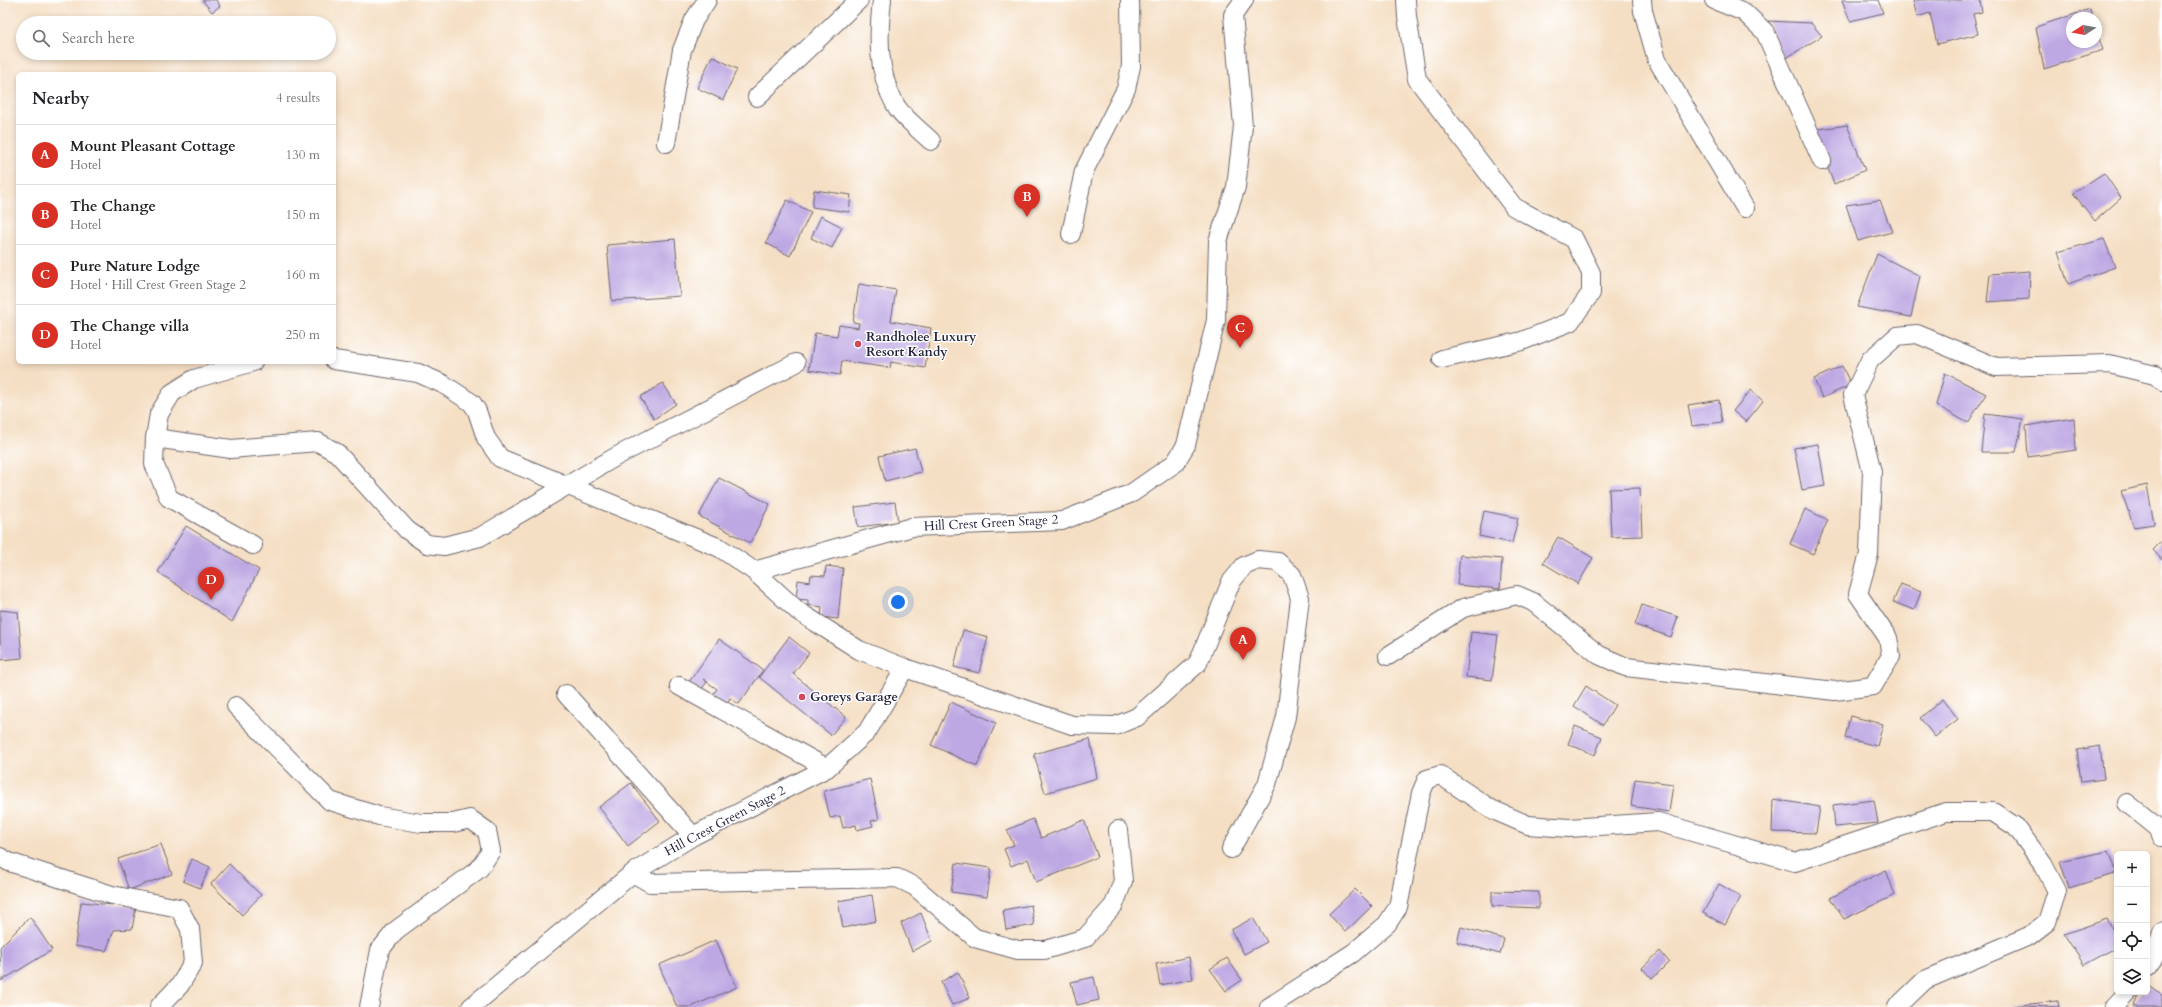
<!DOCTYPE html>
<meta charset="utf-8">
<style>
body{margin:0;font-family:Cardo,serif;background:#f2f2f2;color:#202124}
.controls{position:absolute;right:12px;bottom:12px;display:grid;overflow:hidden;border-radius:6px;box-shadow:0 2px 6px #0003}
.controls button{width:36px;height:36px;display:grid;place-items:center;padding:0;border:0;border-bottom:1px solid #e0e0e0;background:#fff;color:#202124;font:20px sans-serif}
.compass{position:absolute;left:2066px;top:12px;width:36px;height:36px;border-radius:50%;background:#fff;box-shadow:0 2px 6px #0003;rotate:259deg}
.you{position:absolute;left:898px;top:602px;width:14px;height:14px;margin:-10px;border:3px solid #fff;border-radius:50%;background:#1a73e8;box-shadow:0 0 0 6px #1a73e833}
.badge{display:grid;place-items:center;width:26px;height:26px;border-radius:50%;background:#d93025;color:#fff;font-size:13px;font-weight:700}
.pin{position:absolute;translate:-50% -33px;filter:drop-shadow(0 1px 2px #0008)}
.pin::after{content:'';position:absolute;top:21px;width:14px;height:12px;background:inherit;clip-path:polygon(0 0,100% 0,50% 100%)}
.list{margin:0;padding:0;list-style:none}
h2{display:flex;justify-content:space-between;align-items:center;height:52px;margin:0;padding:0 16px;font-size:17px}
h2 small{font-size:13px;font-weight:400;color:#757577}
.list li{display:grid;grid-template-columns:26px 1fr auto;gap:12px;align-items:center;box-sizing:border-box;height:60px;padding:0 16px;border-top:1px solid #e0e0e0}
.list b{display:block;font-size:15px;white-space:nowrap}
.list p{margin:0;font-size:13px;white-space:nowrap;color:#757577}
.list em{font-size:13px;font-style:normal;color:#757577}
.icon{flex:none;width:22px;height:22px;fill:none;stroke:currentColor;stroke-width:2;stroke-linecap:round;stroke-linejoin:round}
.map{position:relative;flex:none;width:2162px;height:1007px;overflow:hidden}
.search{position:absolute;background:#fff;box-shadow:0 2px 6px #0003;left:16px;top:16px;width:320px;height:44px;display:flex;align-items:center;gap:10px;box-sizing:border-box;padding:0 14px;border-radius:22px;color:#757577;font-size:15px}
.panel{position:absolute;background:#fff;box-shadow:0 2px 6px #0003;left:16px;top:72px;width:320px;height:292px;border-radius:6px}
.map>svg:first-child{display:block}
.building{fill:#bea8e3}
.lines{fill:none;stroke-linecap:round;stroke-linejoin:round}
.minor-casing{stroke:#6c646b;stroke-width:20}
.minor{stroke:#fff;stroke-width:18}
.poi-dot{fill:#d1495b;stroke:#fff;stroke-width:1.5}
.labels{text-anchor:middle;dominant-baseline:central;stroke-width:3;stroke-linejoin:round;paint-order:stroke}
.poi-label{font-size:13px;font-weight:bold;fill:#22223b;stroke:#fff;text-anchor:start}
.street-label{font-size:13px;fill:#22223b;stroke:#fff}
</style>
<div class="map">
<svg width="2162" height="1007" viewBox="0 0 2162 1007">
<rect width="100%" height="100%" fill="#fff"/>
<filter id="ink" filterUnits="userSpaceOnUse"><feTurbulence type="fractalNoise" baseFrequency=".025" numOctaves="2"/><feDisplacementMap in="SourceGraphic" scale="8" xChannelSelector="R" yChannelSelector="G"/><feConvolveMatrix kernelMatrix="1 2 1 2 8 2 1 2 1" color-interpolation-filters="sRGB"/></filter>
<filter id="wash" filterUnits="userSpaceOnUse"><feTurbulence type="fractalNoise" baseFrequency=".012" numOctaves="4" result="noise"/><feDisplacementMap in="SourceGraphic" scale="16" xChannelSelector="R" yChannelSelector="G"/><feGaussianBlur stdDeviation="0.9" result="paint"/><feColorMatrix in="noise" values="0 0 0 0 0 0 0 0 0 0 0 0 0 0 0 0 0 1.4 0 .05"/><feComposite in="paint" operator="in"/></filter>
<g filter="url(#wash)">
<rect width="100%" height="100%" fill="#f5dfc4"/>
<g id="blocks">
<g class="building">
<path d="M 202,0 L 216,0 L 220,6 L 212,12 Z"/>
<path d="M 1842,0 L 1878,0 L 1883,13 L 1850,21 Z"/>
<path d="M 1913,0 L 1980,0 L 1982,12 L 1973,14 L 1978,34 L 1937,44 L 1930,13 L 1917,17 Z"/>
<path d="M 2090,9 L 2093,18 L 2072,18 L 2072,42 L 2096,42 L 2096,30 L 2103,50 L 2044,69 L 2036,27 Z"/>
<path d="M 1768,21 L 1811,23 L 1822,36 L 1783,60 Z"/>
<path d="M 712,56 L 737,69 L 723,100 L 697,88 Z"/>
<path d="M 1847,125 L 1865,170 L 1834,184 L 1813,130 Z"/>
<path d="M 2104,173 L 2121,198 L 2095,221 L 2073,193 Z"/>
<path d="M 814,190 L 851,195 L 849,212 L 812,207 Z"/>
<path d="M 787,200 L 811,212 L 790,256 L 766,243 Z"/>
<path d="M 1880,200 L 1892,232 L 1858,241 L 1846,205 Z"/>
<path d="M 821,216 L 842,227 L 832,248 L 811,238 Z"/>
<path d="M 675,239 L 680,296 L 612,301 L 607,245 Z"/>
<path d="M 2104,239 L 2115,267 L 2068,284 L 2058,252 Z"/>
<path d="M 1877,254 L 1920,276 L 1911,317 L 1857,307 Z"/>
<path d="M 2030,271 L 2029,299 L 1987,302 L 1990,274 Z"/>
<path d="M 859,284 L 896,290 L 891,321 L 931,328 L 925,368 L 891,362 L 890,368 L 842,361 L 840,375 L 809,370 L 815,333 L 837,336 L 839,325 L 858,328 L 859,323 L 853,322 Z"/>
<path d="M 1842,366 L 1851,385 L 1822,398 L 1814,379 Z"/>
<path d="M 1945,373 L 1986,394 L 1968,423 L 1936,405 Z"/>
<path d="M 663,383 L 676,404 L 654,419 L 640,397 Z"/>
<path d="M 1751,390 L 1763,401 L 1746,422 L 1733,411 Z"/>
<path d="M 1719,400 L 1722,422 L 1692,426 L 1688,405 Z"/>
<path d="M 1985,414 L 2023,419 L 2016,452 L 1981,452 Z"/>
<path d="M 2074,418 L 2076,450 L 2028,457 L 2026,426 Z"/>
<path d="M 1818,444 L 1825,486 L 1802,490 L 1794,448 Z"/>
<path d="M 915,448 L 921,472 L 885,481 L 879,456 Z"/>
<path d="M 719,478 L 770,504 L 750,543 L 699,516 Z"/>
<path d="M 2147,485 L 2154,524 L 2134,527 L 2121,491 Z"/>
<path d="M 1640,488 L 1642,536 L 1611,537 L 1609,489 Z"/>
<path d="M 895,502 L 898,522 L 858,527 L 855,507 Z"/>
<path d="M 1805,509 L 1828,520 L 1813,554 L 1790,544 Z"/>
<path d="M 1484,511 L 1518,518 L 1512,543 L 1479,536 Z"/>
<path d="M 186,526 L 259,570 L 232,622 L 158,572 Z"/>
<path d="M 1558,537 L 1593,558 L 1578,584 L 1543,563 Z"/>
<path d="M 2162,541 L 2162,560 L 2153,550 Z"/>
<path d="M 1460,555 L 1502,559 L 1500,589 L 1457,585 Z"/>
<path d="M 826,566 L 843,568 L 838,619 L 821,617 L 822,607 L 808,605 L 808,600 L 796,599 L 798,580 L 810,582 L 811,575 L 825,576 Z"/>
<path d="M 1901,584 L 1921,592 L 1914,610 L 1893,602 Z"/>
<path d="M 1642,605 L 1678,617 L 1671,637 L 1635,625 Z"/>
<path d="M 0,610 L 18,612 L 22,658 L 0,660 Z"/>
<path d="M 963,630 L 988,637 L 979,673 L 954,667 Z"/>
<path d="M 1471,632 L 1498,635 L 1492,680 L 1466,677 Z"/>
<path d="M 789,637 L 809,653 L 793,674 L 846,717 L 831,735 L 759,677 Z"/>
<path d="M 719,639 L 763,670 L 739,704 L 730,698 L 723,708 L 710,698 L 717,689 L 703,679 L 707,682 L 700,691 L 689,682 Z"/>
<path d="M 1586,686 L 1615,705 L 1603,725 L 1574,706 Z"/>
<path d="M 1943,699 L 1958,719 L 1935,737 L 1920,718 Z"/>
<path d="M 951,702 L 996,723 L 977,766 L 931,745 Z"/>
<path d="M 1850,716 L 1883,724 L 1877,746 L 1845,738 Z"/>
<path d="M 1575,726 L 1602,737 L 1595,755 L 1568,744 Z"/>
<path d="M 1090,739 L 1097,778 L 1045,793 L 1034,754 Z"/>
<path d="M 2100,746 L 2104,779 L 2081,782 L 2077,750 Z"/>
<path d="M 870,779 L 879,819 L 871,821 L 873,826 L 857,830 L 856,825 L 843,828 L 840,816 L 830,818 L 824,791 Z"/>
<path d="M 1635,779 L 1673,784 L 1669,812 L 1631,806 Z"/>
<path d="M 631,783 L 660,821 L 628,846 L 599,807 Z"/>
<path d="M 1773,799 L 1820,807 L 1816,833 L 1772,832 Z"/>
<path d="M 1874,800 L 1878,823 L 1835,827 L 1833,805 Z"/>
<path d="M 1033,819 L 1041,838 L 1084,820 L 1098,857 L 1036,882 L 1028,859 L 1011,866 L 1004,849 L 1014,845 L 1007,830 Z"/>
<path d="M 161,844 L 172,874 L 129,890 L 118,859 Z"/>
<path d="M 2109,851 L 2117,873 L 2069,888 L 2060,861 Z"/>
<path d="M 192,859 L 210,867 L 200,888 L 183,881 Z"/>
<path d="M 956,863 L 991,868 L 987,897 L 951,892 Z"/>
<path d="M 229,864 L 261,895 L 242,915 L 211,884 Z"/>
<path d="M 1886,870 L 1895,895 L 1844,919 L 1830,898 Z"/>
<path d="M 1719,884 L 1741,897 L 1725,925 L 1703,913 Z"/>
<path d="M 1355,889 L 1372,906 L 1345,932 L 1329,914 Z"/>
<path d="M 1492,891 L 1539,892 L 1539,908 L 1492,906 Z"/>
<path d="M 872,895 L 876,921 L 843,928 L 838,901 Z"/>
<path d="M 81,902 L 136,907 L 132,929 L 114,930 L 106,951 L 75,946 Z"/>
<path d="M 1031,905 L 1034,925 L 1006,930 L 1003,910 Z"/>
<path d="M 921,913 L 932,941 L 912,951 L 901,923 Z"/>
<path d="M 30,917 L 52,950 L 1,981 L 0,947 Z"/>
<path d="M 1253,918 L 1267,942 L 1244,954 L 1231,930 Z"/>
<path d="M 2107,919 L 2117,938 L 2117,947 L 2084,965 L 2064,934 Z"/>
<path d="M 1461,927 L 1504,939 L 1500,954 L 1457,942 Z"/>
<path d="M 716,940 L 737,987 L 691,1007 L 677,1007 L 659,965 Z"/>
<path d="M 1660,951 L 1669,962 L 1652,979 L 1642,968 Z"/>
<path d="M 1189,957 L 1193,979 L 1160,985 L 1156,964 Z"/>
<path d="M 1227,958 L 1242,980 L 1226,991 L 1210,969 Z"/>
<path d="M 958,972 L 970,998 L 952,1005 L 941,982 Z"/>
<path d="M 1094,977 L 1099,1000 L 1077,1005 L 1071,982 Z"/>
<path d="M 2147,985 L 2162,994 L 2162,1007 L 2133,1007 L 2141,992 L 2147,992 Z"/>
<path d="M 2058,1001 L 2059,1007 L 2012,1006 Z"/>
</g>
</g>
</g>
<g filter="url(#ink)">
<use href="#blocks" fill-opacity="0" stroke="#6c646b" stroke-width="1"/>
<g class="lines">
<defs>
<g id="minor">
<path d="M 882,0 C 878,36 877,72 895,104 C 901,116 921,131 931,141"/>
<path d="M 1406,0 L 1407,17 L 1417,79 L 1514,207 L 1574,239 L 1591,273 L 1591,293 L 1570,322 L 1522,341 L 1442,359"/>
<path d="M 1642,0 L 1643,11 L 1657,60 L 1745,208"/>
<path d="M 1714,0 L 1744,12 L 1765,32 L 1822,161"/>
<path d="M 757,97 L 859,0"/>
<path d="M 666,143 L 682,50 L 694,20 L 707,0"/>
<path d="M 1071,234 L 1084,171 L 1126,89 L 1131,66 L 1130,0"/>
<path d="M 334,360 L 418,373 L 443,384 L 472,403 L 477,411 L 486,438 L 500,458 L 720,548 L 754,571 L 798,611 L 859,650 L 905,668 L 1072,725 L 1115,726 L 1137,717 L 1198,663 L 1231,582 L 1244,566 L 1258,560 L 1278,562 L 1292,575 L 1300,598 L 1286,717 L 1267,784 L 1231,849"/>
<path d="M 155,438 L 231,449 L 318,442 L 337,453 L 407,530 L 427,544 L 444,546 L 480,537 L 617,456 L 796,363"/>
<path d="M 253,545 L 169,498 L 154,464 L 155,438 L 159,414 L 172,393 L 194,379 L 253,362"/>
<path d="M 754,571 L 912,527 L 1062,521 L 1132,493 L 1175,463 L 1186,445 L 1216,320 L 1218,241 L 1236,187 L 1243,126 L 1233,15 L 1244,0"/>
<path d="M 1388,656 L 1463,608 L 1517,595 L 1533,602 L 1599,655 L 1626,667 L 1835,691 L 1873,686 L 1891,656 L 1888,638 L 1858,594 L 1869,554 L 1872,472 L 1853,395 L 1870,360 L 1897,336 L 1917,334 L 1996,367 L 2109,364 L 2155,375 L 2162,381"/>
<path d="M 679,686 L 827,768"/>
<path d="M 566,694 L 693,836"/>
<path d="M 236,706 L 330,801 L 379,816 L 421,823 L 453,823 L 470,819 L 487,831 L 491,851 L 479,869 L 395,931 L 380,950 L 369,1007"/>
<path d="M 2127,803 L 2158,828 L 2162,837"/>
<path d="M 0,857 L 9,862 L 112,895 L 179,908 L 190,929 L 193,963 L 180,985 L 159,1007"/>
<path d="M 633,873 L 650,883 L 897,878 L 914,886 L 975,938 L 1018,950 L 1045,950 L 1085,938 L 1114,905 L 1123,881 L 1118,830"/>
<path d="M 2147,967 L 2155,956 L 2162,932"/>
<path d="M 471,1007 L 633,873 L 693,836 L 827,768 L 867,732 L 905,668"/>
<path d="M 1269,1007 L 1353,953 L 1387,924 L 1398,907 L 1421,793 L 1427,779 L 1440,775 L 1491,809 L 1528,825 L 1569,828 L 1658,822 L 1795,862 L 1946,812 L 1993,812 L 2016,827 L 2043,864 L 2057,891 L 2047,922 L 2029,936 L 1925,980 L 1897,1007"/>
<path d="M 2114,1007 L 2128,992"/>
</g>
</defs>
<use href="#minor" class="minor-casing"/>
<use href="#minor" class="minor"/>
</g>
</g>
<g class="poi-dot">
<circle cx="858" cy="344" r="4"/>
<circle cx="802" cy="697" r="4"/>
</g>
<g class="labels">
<g class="poi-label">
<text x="866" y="337">Randholee Luxury<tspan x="866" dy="15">Resort Kandy</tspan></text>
<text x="810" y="697">Goreys Garage</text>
</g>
<g class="street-label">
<text transform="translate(991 523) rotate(-3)">Hill Crest Green Stage 2</text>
<text transform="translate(725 821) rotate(-28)">Hill Crest Green Stage 2</text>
</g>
</g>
</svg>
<div class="controls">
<button>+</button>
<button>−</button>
<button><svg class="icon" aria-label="locate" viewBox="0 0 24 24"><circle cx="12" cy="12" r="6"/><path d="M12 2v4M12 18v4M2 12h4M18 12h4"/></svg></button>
<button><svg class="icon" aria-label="layers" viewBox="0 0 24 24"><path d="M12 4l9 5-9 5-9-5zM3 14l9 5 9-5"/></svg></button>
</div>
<svg class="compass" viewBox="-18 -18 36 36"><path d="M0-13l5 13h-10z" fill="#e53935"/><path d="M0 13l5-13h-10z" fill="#757577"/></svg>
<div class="you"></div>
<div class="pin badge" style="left:1243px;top:660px">A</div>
<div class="pin badge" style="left:1027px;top:217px">B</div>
<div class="pin badge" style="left:1240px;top:348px">C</div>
<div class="pin badge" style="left:211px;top:600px">D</div>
<div class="search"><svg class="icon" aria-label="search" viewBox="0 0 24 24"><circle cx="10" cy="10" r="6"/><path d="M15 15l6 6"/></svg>Search here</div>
<section class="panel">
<h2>Nearby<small>4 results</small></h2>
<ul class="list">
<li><span class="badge">A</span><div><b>Mount Pleasant Cottage</b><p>Hotel</p></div><em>130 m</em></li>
<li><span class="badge">B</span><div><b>The Change</b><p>Hotel</p></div><em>150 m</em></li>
<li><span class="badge">C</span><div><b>Pure Nature Lodge</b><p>Hotel · Hill Crest Green Stage 2</p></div><em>160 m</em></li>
<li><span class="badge">D</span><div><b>The Change villa</b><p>Hotel</p></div><em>250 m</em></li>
</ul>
</section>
</div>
